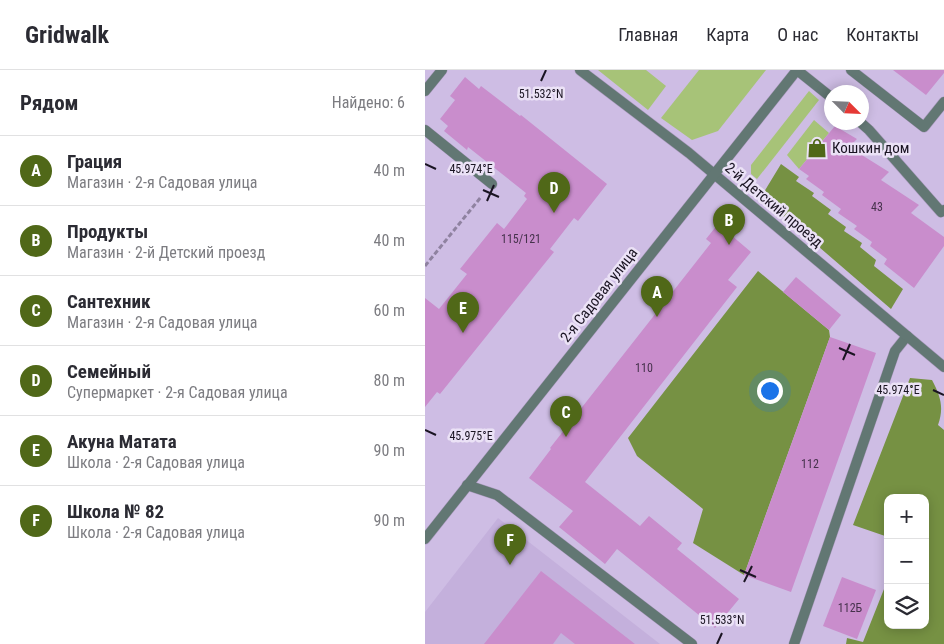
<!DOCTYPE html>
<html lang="ru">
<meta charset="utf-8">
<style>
body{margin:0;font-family:"Roboto Condensed",sans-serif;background:#f2f2f3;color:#2b2b33}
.controls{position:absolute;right:15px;bottom:15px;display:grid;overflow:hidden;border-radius:10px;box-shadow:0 2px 12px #0003}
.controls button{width:45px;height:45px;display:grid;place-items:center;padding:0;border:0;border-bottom:1px solid #e1e1e2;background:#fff;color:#2b2b33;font:25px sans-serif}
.compass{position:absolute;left:399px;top:15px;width:45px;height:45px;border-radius:50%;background:#fff;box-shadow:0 2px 12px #0003;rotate:114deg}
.you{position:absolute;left:344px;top:320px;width:18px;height:18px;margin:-12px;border:4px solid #fff;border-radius:50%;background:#1a73e8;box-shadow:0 0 0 8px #1a73e833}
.badge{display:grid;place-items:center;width:32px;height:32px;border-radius:50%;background:#506818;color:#fff;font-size:16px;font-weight:700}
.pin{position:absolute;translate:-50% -41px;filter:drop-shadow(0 1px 2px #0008)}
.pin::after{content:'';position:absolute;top:26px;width:18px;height:15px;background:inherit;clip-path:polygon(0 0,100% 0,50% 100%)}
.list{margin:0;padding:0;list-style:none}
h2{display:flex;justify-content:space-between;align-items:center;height:65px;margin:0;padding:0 20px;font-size:21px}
h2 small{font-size:16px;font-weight:400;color:#7c7c81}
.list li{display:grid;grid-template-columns:32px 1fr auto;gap:15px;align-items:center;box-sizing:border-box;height:70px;padding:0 20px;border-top:1px solid #e1e1e2}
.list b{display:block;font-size:19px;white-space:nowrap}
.list p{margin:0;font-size:16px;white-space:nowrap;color:#7c7c81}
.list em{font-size:16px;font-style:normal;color:#7c7c81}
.icon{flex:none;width:28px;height:28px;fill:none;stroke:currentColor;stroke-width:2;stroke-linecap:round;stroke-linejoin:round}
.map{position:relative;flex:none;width:519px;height:574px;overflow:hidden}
header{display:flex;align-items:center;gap:30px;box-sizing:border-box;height:70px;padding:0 25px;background:#fff;border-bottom:1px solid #e1e1e2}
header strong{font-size:24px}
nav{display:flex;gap:28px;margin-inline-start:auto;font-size:18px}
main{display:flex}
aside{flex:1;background:#fff}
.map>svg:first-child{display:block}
.built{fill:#c4b0dc}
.green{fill:#a7c378}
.forest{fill:#769143}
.building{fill:#c98dcc}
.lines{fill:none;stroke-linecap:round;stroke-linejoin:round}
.service-casing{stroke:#aa9bbd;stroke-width:11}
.minor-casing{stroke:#aa9bbd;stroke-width:11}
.tertiary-casing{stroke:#aa9bbd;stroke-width:11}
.path{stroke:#8f82a0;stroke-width:3;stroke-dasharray:5 2.5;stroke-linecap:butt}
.service{stroke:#627773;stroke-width:10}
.minor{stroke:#627773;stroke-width:10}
.tertiary{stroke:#627773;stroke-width:10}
.ticks{fill:none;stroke:#1a1422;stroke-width:2}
.labels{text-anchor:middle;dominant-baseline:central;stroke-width:5;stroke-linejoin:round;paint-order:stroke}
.number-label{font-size:12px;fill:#46324c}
.poi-label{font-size:15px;fill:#1a1422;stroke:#ebe2f6;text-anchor:start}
.street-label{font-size:15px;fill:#1a1422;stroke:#ebe2f6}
.ticks-label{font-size:12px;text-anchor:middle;fill:#1a1422;stroke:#ebe2f6;stroke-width:5;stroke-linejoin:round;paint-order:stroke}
</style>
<header>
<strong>Gridwalk</strong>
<nav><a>Главная</a><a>Карта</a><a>О нас</a><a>Контакты</a></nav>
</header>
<main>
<aside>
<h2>Рядом<small>Найдено: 6</small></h2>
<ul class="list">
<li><span class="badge">A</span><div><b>Грация</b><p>Магазин · 2-я Садовая улица</p></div><em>40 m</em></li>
<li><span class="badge">B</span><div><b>Продукты</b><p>Магазин · 2-й Детский проезд</p></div><em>40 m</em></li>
<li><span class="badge">C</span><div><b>Сантехник</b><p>Магазин · 2-я Садовая улица</p></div><em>60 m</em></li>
<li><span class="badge">D</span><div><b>Семейный</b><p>Супермаркет · 2-я Садовая улица</p></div><em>80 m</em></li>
<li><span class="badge">E</span><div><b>Акуна Матата</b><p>Школа · 2-я Садовая улица</p></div><em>90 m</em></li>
<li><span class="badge">F</span><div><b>Школа № 82</b><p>Школа · 2-я Садовая улица</p></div><em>90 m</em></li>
</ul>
</aside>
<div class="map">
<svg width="519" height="574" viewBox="0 0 519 574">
<rect width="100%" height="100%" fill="#cebde4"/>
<path class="built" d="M 73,448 L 235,574 L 0,574 L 0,542 Z"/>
<g class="green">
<path d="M 173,0 L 221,0 L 241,16 L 223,40 Z"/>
<path d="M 274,0 L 341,0 L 293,61 L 267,70 L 236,48 Z"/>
<path d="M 384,21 L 394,30 L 332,109 L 326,104 L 326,95 Z"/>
<path d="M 389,50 L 404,63 L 374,99 L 362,85 Z"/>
</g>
<g class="forest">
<path d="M 356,94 L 374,107 L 371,111 L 389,123 L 387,126 L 406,140 L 403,144 L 421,157 L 419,161 L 437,173 L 435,177 L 451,190 L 449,196 L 478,219 L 466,239 L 336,127 Z"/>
<path d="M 333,201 L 404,260 L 405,267 L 319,505 L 268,473 L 278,439 L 212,386 L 203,368 Z"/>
<path d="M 485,308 L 507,310 C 516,327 519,338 513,355 L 519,360 L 519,574 L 421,574 L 422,568 L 438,572 L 463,509 L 463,555 L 500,555 L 500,428 L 463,428 L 463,467 L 428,455 Z"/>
</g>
<g class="building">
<path d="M 468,0 L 519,0 L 519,3 L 501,25 Z"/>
<path d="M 40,7 L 54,19 L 56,16 L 95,46 L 96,45 L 182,114 L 153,151 L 149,148 L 125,179 L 129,182 L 112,203 L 15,324 L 12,322 L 0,337 L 0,228 L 14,239 L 42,204 L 35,199 L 72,153 L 79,159 L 102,129 L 99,126 L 101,123 L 43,77 L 42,80 L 19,61 L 23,56 L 15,49 L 30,30 L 25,26 Z"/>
<path d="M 410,56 L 432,69 L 424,77 L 464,102 L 456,110 L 494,135 L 486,143 L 519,167 L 519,176 L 489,218 L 459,194 L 462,189 L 445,176 L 447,172 L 429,159 L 432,156 L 413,143 L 416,139 L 397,125 L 399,122 L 381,109 L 384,106 L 374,99 Z"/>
<path d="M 293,154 L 326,182 L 303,210 L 312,217 L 160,412 L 215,456 L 224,446 L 257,473 L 252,479 L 314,529 L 290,558 L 192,479 L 180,494 L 134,457 L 148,441 L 104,408 L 126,379 L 125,378 L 286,173 L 281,169 Z"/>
<path d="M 371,207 L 416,245 L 404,260 L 358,222 Z"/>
<path d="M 405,267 L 451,283 L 366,522 L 319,505 Z"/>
<path d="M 116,501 L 210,574 L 150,574 L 136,563 L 128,574 L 59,574 Z"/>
<path d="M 417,507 L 451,520 L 432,569 L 398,556 Z"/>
</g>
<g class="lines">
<defs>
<g id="service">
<path d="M 372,0 L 407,28"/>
<path d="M 426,0 L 499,57 L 519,32"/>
<path d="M 0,21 L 17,0"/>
<path d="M 435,52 L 444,60 L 516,142 L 519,140"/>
<path d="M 0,60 L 67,114"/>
<path d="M 369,574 L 470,281 L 482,266"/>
</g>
<g id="minor">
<path d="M 155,0 L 264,83 L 519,297"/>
<path d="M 42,415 L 72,425 L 267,574"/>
</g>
<path id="tertiary" d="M 0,469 L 372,0"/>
</defs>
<use href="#service" class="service-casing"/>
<use href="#minor" class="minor-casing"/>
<use href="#tertiary" class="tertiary-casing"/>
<path class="path" d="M 0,196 L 56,127"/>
<use href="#service" class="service"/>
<use href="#minor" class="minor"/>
<use href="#tertiary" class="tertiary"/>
</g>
<path class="ticks" d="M 116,11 L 121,0M 0,94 L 11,99M 58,120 L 74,127M 62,131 L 69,115M 414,278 L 430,285M 418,290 L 425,274M 508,320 L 519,325M 0,360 L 11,365M 315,500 L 331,507M 319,512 L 327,496M 292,574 L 297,563"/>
<defs>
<symbol id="shop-bare" viewBox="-9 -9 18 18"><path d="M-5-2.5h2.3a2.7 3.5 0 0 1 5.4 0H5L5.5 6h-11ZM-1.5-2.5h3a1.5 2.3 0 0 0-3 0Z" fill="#506818" stroke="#ebe2f6" stroke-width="2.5" paint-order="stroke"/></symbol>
</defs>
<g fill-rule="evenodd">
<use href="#shop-bare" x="378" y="64" width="28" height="28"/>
</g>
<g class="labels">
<g class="number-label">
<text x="452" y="137">43</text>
<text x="96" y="169">115/121</text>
<text x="219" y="298">110</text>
<text x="385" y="394">112</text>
<text x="425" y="538">112Б</text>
</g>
<g class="poi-label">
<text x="407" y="78">Кошкин дом</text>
</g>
<g class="street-label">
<text transform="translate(349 135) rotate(40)">2-й Детский проезд</text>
<text transform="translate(174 225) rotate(-52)">2-я Садовая улица</text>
</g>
</g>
<g class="ticks-label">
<text x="116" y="28">51.532°N</text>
<text x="46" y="103">45.974°E</text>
<text x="473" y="324">45.974°E</text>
<text x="46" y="370">45.975°E</text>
<text x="297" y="554">51.533°N</text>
</g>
</svg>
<div class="controls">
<button>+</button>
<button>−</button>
<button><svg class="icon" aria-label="layers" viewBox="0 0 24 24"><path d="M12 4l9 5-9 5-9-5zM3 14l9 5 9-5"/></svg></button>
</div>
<svg class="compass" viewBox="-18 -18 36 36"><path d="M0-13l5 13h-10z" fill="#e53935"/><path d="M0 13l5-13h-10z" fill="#7c7c81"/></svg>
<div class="you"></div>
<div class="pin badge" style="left:232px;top:247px">A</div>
<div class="pin badge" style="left:304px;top:175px">B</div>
<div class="pin badge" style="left:141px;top:367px">C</div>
<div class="pin badge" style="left:129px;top:143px">D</div>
<div class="pin badge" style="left:38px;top:263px">E</div>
<div class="pin badge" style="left:85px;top:495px">F</div>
</div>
</main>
